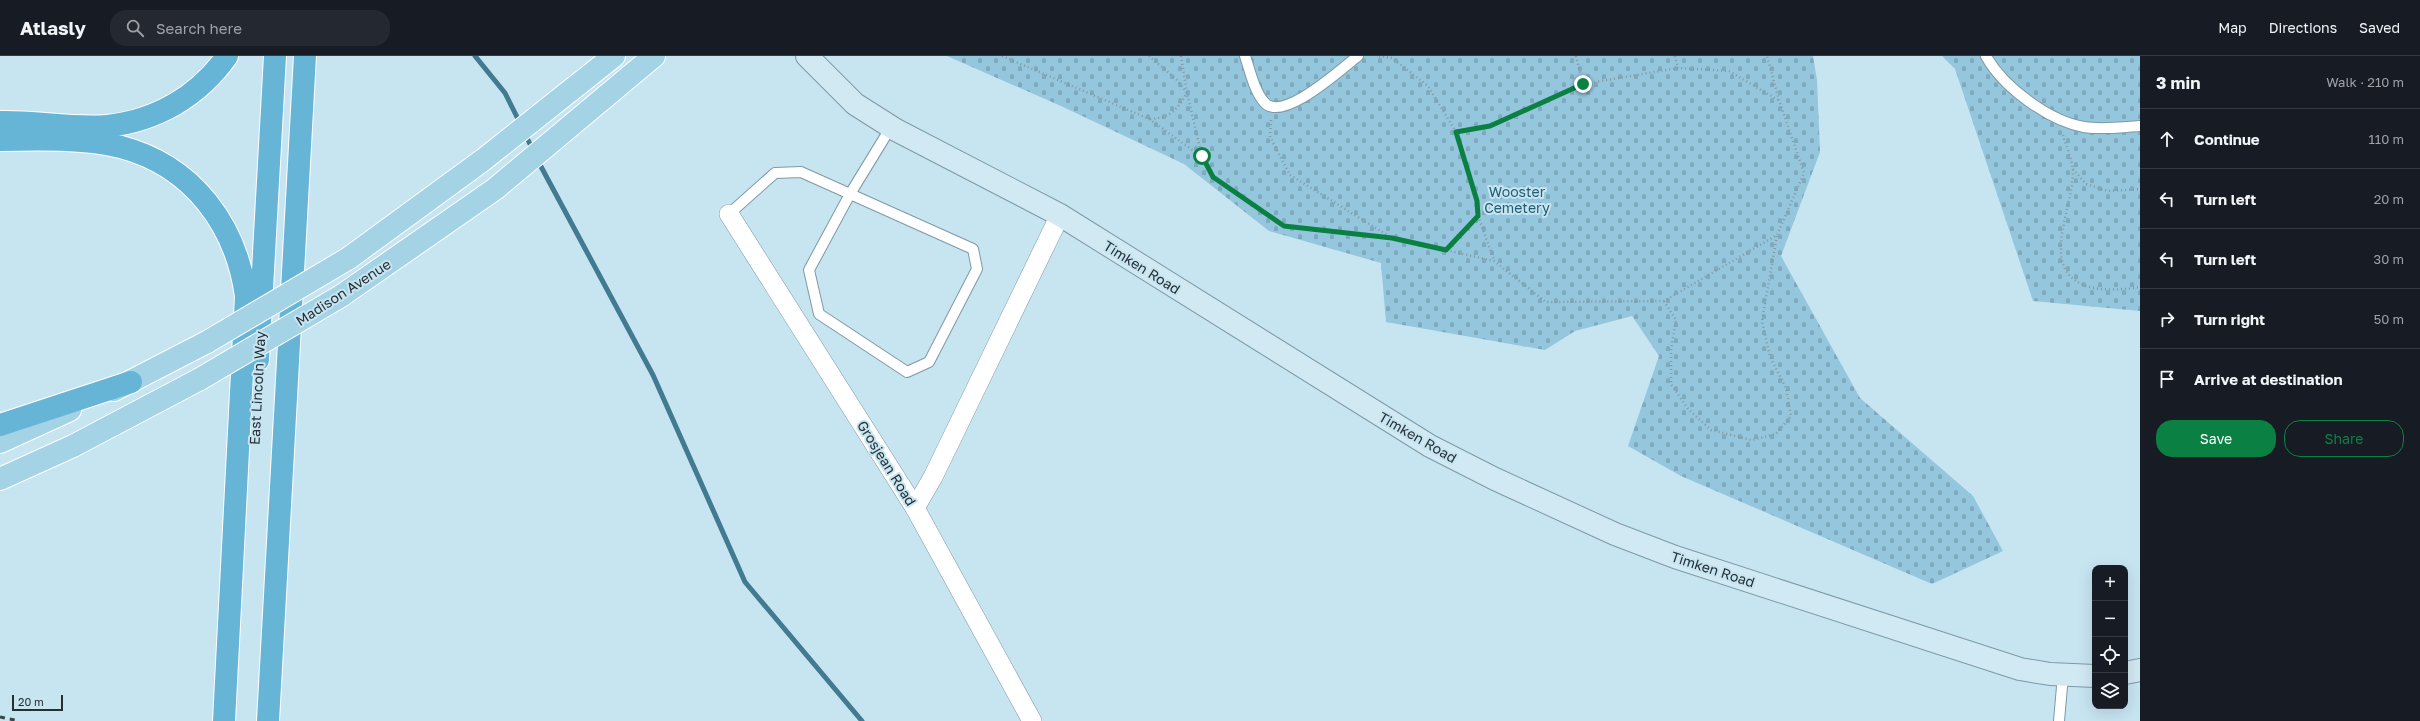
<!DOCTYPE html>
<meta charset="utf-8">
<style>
body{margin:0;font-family:"Golos Text",sans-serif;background:#242831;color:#f1f3f6}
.controls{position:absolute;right:12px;bottom:12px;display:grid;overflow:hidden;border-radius:8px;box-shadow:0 4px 16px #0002}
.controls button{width:36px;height:36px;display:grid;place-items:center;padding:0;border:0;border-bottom:1px solid #363941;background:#171b24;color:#f1f3f6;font:20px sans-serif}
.scale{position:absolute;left:12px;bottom:10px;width:51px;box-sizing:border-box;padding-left:4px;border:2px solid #243035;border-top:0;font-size:11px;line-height:14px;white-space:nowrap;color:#243035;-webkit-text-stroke:3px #c7e4f1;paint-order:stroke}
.stop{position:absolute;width:12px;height:12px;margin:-9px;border:3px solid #0b8043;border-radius:50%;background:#fff}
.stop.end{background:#0b8043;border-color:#fff;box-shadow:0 1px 4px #0008}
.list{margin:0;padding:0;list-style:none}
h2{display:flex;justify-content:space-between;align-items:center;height:52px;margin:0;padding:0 16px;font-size:17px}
h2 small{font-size:13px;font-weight:400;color:#9ea1a6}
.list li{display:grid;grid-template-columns:26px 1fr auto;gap:12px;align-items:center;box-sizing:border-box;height:60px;padding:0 16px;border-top:1px solid #363941}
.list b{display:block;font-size:15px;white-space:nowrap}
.list em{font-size:13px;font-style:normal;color:#9ea1a6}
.actions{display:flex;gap:8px;padding:12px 16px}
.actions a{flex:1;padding:9px 0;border:1px solid #0b8043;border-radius:16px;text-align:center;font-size:14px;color:#0b8043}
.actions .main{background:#0b8043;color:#fff}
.icon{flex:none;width:22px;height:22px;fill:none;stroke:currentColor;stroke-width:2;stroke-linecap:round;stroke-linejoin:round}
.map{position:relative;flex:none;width:2140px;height:665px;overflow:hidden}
header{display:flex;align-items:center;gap:24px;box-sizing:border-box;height:56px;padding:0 20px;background:#171b24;border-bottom:1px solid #363941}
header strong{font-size:19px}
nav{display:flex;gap:22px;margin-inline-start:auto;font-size:14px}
.search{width:280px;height:36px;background:#242831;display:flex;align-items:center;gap:10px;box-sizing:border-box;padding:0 14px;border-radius:16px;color:#9ea1a6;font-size:15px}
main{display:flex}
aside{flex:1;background:#171b24}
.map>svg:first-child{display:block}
.cemetery{fill:url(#cemetery-stones)}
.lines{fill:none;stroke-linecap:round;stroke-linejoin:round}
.stream{stroke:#417a91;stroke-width:5}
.lane-casing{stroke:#7e99a6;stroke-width:12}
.street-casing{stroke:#7e99a6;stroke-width:20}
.secondary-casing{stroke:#7e99a6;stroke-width:24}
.primary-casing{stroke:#fff;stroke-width:24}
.highway-casing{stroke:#fff;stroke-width:24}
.path{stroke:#8399a3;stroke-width:2.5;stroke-dasharray:1 3;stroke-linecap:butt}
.lane{stroke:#fff;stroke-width:10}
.street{stroke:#fff;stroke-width:19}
.secondary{stroke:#d1e9f3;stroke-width:22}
.primary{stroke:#a4d3e6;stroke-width:22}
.highway{stroke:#67b5d6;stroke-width:22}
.rail{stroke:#38464c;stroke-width:3;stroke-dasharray:5 5;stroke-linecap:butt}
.primary-bridge-casing{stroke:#fff;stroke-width:24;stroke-linecap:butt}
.primary-bridge{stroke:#a4d3e6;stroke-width:22}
.route{stroke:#0b8043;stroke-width:5}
.labels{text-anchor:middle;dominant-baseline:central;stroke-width:4;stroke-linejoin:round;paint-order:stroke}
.park-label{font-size:14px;fill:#235e75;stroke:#c7e4f1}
.street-label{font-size:14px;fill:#243035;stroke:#c7e4f1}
</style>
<header>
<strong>Atlasly</strong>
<div class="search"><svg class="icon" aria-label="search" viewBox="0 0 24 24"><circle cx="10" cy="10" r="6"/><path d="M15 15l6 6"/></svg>Search here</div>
<nav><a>Map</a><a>Directions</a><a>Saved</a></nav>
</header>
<main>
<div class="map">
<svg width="2140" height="665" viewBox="0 0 2140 665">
<defs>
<pattern id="cemetery-stones" width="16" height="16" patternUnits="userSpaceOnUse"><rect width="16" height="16" fill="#94c6dd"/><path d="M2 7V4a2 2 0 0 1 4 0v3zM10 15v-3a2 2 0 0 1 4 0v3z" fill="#7faabe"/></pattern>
</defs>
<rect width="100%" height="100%" fill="#c7e4f1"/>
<g class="cemetery">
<path d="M 947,0 L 1813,0 L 1817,24 L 1820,96 L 1781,200 L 1860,342 L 1973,440 L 2003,495 L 1932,528 L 1681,420 L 1628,390 L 1659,300 L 1632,260 L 1575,275 L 1545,294 L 1386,266 L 1381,207 L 1269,175 L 1184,108 L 1061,50 Z"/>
<path d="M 1942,0 L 2140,0 L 2140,255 L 2033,245 L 1955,13 Z"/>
</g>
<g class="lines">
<g class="stream">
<path d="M 475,0 L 505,37 L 520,67"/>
<path d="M 525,78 L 533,94"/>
<path d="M 538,105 L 653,319 L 745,526 L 862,665"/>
</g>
<defs>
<g id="lane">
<path d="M 1245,0 C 1250,15 1254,34 1264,46 C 1282,68 1342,12 1358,0"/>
<path d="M 1986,0 C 2003,31 2049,65 2084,71 C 2102,74 2122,71 2140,70"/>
<path d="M 729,158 L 775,117 L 801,116 L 973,193 L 977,213 L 929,306 L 907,316 L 819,258 L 809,214 L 850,138 L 891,71"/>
<path d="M 2059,665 L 2063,619"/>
</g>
<g id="street">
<path d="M 729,158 L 915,452 L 1032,665"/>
<path d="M 915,452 L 933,421 L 1060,159"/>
</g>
<g id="secondary">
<path d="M 807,0 L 855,48 L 896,74 L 1060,159 L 1430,390 L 1495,423 L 1615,478 L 1675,501 L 1949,590 L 2020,613 L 2050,618 L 2095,620"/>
<path d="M 2125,617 L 2140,614"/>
</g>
<g id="primary">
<path d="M 349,202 L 483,104 L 614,0"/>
<path d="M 341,240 L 495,133 L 654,0"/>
<path d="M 114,334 L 207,286"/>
<path d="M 0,386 L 70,354"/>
<path d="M 0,423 L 73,390 L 200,323"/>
</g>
<g id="highway">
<path d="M 0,66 C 35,65 72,73 107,70 C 156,65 199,40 227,0"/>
<path d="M 0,84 C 37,83 85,82 121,91 C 193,110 236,169 246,240 L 224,665"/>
<path d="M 258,304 L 275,0"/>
<path d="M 0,369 L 131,326"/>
<path d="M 268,665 L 305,0"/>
</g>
</defs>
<use href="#lane" class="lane-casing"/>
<use href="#street" class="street-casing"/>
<use href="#secondary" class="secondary-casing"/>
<use href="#primary" class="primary-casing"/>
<use href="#highway" class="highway-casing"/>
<g class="path">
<path d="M 1002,0 L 1149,63 L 1201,100"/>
<path d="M 1149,0 L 1177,24 L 1187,37 C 1176,55 1171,61 1150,63"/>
<path d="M 1181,0 L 1187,37 L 1202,100 L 1213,121 L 1284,170 L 1389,182"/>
<path d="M 1379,0 L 1392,2 L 1428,30 L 1456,76 L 1477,145 L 1478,160 L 1446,194"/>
<path d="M 1576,0 L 1583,28"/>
<path d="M 1675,0 L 1678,12"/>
<path d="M 1271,64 L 1270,81 L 1290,119 L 1392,182 L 1494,205 L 1546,246 L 1664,245 L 1777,179 L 1804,117 L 1779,44 L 1767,0"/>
<path d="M 1456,76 L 1490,70 L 1583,28 L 1678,12 L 1729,15 L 1778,44"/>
<path d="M 2063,79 C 2066,90 2072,103 2073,114 C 2073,141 2060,169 2061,195 C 2062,238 2110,236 2140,231"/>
<path d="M 2073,113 L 2086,128 L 2108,135 L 2140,133"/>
<path d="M 1478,160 L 1494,204"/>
<path d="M 1664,245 L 1676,264 L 1671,294 L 1671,328 L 1688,353 L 1711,374 L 1752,384 L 1776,378 L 1791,360 L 1786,332 L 1770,301 L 1762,265 L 1777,179"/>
</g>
<use href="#lane" class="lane"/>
<use href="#street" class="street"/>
<use href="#secondary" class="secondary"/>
<use href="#primary" class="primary"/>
<use href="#highway" class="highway"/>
<path class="rail" d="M 0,661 L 19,665"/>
<defs>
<g id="primary-bridge">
<path d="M 207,286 L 349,202"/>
<path d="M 200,323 L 341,240"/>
</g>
</defs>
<use href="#primary-bridge" class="primary-bridge-casing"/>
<use href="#primary-bridge" class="primary-bridge"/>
</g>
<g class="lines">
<path class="route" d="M 1202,100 L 1213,121 L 1284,170 L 1392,182 L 1446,194 L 1478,160 L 1477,145 L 1456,76 L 1490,70 L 1583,28"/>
</g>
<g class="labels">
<g class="park-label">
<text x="1517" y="135">Wooster<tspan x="1517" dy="16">Cemetery</tspan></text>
</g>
<g class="street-label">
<text transform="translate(1142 211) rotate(32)">Timken Road</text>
<text transform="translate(343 236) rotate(-33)">Madison Avenue</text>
<text transform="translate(257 332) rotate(-87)">East Lincoln Way</text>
<text transform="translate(1418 381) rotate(30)">Timken Road</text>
<text transform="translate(887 407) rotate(58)">Grosjean Road</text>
<text transform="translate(1713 513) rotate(18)">Timken Road</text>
</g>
</g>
</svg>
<div class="controls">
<button>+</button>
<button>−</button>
<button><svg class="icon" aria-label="locate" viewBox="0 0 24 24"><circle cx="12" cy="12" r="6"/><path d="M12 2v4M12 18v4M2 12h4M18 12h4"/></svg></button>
<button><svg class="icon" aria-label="layers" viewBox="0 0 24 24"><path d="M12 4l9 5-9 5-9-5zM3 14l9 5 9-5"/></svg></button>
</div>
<div class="scale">20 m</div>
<div class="stop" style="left:1202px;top:100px"></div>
<div class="stop end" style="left:1583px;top:28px"></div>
</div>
<aside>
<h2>3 min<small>Walk · 210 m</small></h2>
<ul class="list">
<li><svg class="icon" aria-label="ahead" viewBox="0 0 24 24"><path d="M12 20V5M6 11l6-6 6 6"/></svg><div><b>Continue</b></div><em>110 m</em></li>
<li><svg class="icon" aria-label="left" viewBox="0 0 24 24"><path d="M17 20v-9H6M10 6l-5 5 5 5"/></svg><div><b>Turn left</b></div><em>20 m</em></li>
<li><svg class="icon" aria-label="left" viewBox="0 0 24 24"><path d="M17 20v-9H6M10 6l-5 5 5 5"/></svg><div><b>Turn left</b></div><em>30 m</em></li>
<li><svg class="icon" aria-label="right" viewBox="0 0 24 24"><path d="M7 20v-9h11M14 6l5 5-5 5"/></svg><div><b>Turn right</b></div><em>50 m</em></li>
<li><svg class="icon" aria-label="arrive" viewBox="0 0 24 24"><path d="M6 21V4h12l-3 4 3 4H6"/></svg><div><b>Arrive at destination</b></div></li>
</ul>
<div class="actions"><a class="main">Save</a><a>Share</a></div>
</aside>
</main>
